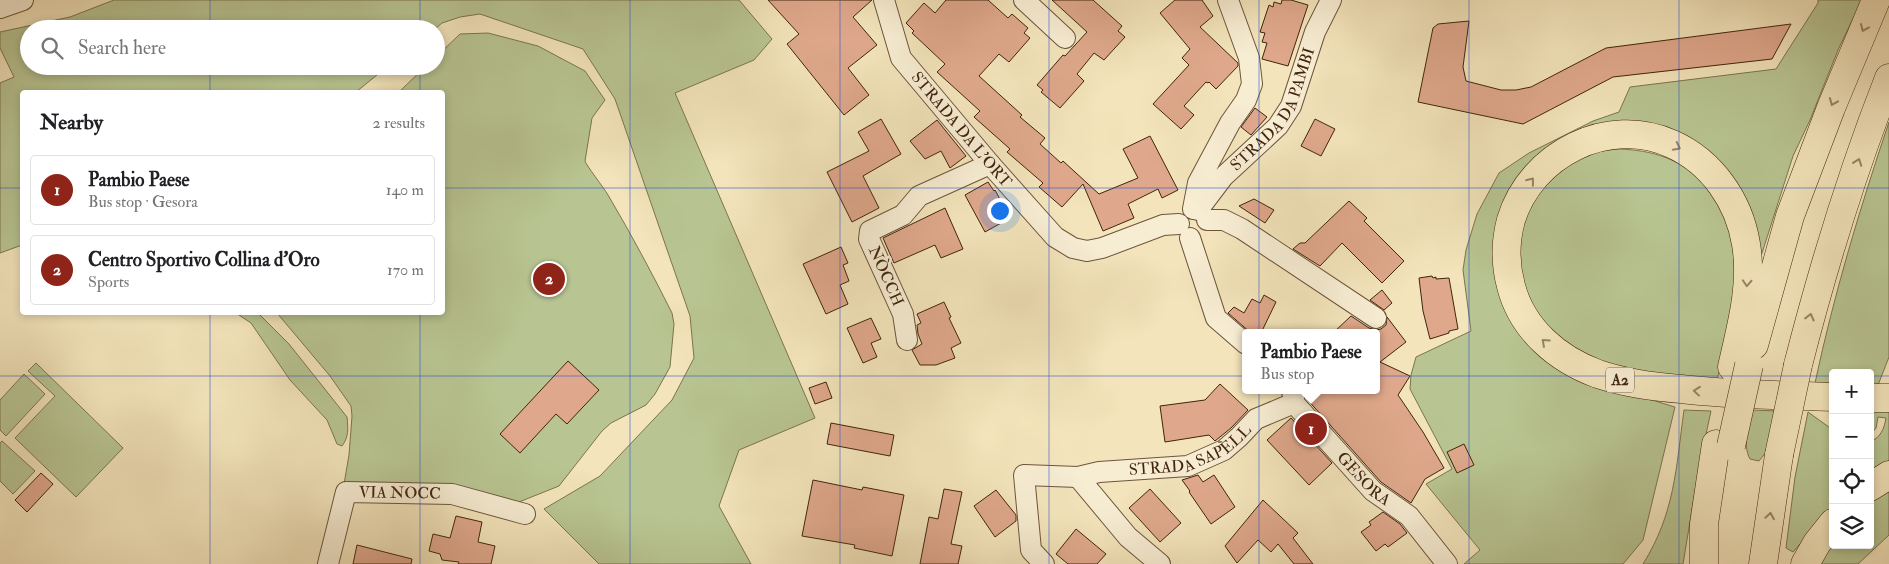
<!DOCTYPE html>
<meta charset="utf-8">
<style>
body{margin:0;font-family:"IM FELL Double Pica",serif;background:#f2f2f2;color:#202124}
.controls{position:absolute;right:15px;bottom:15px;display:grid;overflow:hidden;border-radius:5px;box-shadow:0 2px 8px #0003}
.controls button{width:45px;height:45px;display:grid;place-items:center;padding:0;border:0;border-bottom:1px solid #e0e0e0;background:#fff;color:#202124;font:25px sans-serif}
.you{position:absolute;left:999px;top:210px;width:18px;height:18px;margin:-12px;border:4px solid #fff;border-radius:50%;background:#1a73e8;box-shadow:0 0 0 8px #1a73e833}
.badge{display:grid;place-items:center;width:32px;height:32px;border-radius:50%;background:#8f2418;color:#fff;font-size:16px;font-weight:700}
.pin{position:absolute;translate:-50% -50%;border:2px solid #fff;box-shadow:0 1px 5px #0006}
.popup{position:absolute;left:1242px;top:329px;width:138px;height:65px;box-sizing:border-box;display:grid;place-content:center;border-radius:5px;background:#fff;filter:drop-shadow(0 1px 4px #0005);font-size:16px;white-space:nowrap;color:#757577}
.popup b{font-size:19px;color:#202124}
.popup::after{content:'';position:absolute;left:50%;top:100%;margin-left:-10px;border:10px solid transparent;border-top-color:#fff}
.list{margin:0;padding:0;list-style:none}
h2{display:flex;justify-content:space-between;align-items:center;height:65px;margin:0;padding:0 20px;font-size:21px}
h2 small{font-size:16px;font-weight:400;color:#757577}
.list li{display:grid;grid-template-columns:32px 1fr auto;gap:15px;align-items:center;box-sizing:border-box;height:70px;margin:0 10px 10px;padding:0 10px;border:1px solid #e0e0e0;border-radius:5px}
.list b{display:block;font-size:19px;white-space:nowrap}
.list p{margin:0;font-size:16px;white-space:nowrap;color:#757577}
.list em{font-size:16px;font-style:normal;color:#757577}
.icon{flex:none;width:28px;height:28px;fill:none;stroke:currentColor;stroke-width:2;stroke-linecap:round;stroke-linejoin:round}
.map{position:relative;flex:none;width:1889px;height:564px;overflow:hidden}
.search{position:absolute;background:#fff;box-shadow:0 2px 8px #0003;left:20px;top:20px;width:425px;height:55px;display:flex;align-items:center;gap:12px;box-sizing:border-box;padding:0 18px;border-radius:28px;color:#757577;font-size:19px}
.panel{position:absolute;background:#fff;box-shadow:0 2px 8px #0003;left:20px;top:90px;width:425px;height:225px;border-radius:5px}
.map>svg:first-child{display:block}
.green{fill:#b8c592;stroke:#7c7450}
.building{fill:#dfa88c;stroke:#41240f}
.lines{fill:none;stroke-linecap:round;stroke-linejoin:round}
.minor-casing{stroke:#6e543a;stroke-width:22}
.highway-casing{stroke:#41240f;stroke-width:29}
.minor{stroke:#f7edd3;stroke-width:20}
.highway{stroke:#f3e4bb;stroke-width:28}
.highway-bridge-casing{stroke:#41240f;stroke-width:29;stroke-linecap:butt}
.highway-bridge{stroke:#f3e4bb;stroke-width:28}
.oneway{stroke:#9a8465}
.grid{fill:none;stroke:#1d4ed8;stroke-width:1;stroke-opacity:0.55}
.labels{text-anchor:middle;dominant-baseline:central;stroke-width:5;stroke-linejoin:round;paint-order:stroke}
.shield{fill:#f7edd3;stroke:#78604a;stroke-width:1}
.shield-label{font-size:15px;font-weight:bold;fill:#41240f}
.street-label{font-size:16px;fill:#41240f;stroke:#f7edd3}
</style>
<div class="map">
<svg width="1889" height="564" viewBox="0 0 1889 564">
<rect width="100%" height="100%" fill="#f3e4bb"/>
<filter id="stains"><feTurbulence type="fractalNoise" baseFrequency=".004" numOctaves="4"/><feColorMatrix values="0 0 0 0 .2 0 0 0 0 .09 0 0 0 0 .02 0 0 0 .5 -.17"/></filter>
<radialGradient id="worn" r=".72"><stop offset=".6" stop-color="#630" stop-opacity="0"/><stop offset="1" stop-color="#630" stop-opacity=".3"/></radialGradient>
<g class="green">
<path d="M 114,0 L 739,0 L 772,39 L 754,60 L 675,93 L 815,418 L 739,450 L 719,506 L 751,564 L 599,564 L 544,509 L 600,476 L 672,400 L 694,358 L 690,316 L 615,99 L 583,49 L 480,14 L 460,17 L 442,23 L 435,29 L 29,29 L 29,66 L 388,66 L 356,92 L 22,92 L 22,245 L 0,253 L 0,83 L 14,77 L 0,48 L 0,32 L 70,17 Z"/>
<path d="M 1818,0 L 1862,0 L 1838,50 L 1810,120 L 1793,156 L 1756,272 L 1753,251 L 1672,135 L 1551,153 L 1498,267 L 1592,382 L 1675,407 L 1643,540 L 1623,564 L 1464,564 L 1480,550 L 1426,484 L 1452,469 L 1410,389 L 1411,375 L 1416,357 L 1471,331 L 1463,270 L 1466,250 L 1477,214 L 1499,173 L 1529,153 L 1593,121 L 1619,112 L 1630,87 L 1776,69 L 1818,3 Z"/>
<path d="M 488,33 L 538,46 L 585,71 L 605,100 L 592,118 L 585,161 C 586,165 604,188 608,195 C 631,234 652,273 672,313 L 674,324 L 670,367 L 655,394 L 646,405 L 611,423 L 602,431 L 559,486 L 509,506 L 344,484 L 349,455 L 352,416 L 351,406 L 330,376 L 277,313 L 442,312 L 442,92 L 399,92 L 426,66 L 436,66 L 436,57 L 460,34 Z"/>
<path d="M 1889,122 L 1889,357 L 1878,385 L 1870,385 L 1870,373 L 1833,373 L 1833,383 L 1815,383 C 1834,294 1860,208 1889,122 Z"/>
<path d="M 1618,149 C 1653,150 1683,159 1706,187 C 1752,242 1732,317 1717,380 L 1654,377 L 1587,360 L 1535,318 L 1517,273 L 1523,220 L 1547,181 L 1579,157 L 1599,151 Z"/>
<path d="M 236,313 L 258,313 L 289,344 L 347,417 C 348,428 349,437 342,446 L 337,444 L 327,420 L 290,380 L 251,323 Z"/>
<path d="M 36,363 L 123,448 L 76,497 L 15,438 L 55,396 L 28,371 Z"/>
<path d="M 24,374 L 45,394 L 6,436 L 0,430 L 0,400 Z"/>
<path d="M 1870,409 L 1889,410 L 1889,463 L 1870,474 L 1870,442 C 1881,437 1884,429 1886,418 L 1878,417 L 1876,428 L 1870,435 Z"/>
<path d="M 1684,410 L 1711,411 L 1699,467 L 1683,564 L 1643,564 C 1675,513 1676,468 1684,410 Z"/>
<path d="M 1752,410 L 1777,411 L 1767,451 L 1759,461 L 1750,459 C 1742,444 1749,426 1752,410 Z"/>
<path d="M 1808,412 L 1833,430 L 1833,507 L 1793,552 L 1786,548 L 1795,477 Z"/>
<path d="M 2,441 L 35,471 L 13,494 L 0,481 L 0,443 Z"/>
<path d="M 1889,489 L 1889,535 L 1858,564 L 1818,564 L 1825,552 L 1833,545 L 1870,545 L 1870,503 Z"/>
</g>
<g class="building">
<path d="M 768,0 L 872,0 L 853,17 L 877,45 L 848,68 L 869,95 L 844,115 L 787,44 L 799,34 Z"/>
<path d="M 946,0 L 988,0 L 1008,18 L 1012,14 L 1028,28 L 1024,33 L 1030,38 L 1009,62 L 999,54 L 979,76 L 1022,115 L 1020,117 L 1045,138 L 1040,144 L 1061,163 L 1063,161 L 1099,194 L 1138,178 L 1123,149 L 1150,136 L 1178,190 L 1162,198 L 1158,189 L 1128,204 L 1134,218 L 1103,231 L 1083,184 L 1062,207 L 1039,187 L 1043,183 L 1007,152 L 1010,149 L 974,117 L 980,111 L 937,72 L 945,64 L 912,33 L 914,31 L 906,23 L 924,3 L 935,13 Z"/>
<path d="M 1052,0 L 1093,0 L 1122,26 L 1118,31 L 1125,37 L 1104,60 L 1094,53 L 1077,74 L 1084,81 L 1060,108 L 1041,92 L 1043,90 L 1037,85 L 1063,55 L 1065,56 L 1087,32 Z"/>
<path d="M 1175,0 L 1202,0 L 1213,16 L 1200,27 L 1238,63 L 1238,66 L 1216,89 L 1209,82 L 1208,83 L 1206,82 L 1184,106 L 1194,115 L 1181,129 L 1153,104 L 1189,65 L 1182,58 L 1190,49 L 1160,13 Z"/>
<path d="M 1282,0 L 1291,0 L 1308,5 L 1288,66 L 1262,59 L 1267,43 L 1262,42 L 1265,33 L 1260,32 L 1269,5 L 1273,7 L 1274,2 L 1281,4 Z"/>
<path d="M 1469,21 L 1463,67 L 1466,81 L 1501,90 L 1516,90 L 1531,87 L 1606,48 L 1791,24 L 1772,59 L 1613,77 L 1523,124 L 1418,102 L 1433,28 L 1438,24 Z"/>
<path d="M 1255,108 L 1267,117 L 1251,135 L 1241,127 Z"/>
<path d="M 881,119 L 901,154 L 863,176 L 879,208 L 852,222 L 827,172 L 869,151 L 858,132 Z"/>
<path d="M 1315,119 L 1335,129 L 1321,156 L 1301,146 Z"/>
<path d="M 937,120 L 966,156 L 950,168 L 941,151 L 925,159 L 910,141 Z"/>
<path d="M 988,182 L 994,191 L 995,190 L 1010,218 L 985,232 L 965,195 Z"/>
<path d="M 1254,199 L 1274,210 L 1265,223 L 1239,206 Z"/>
<path d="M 1349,201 L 1367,218 L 1364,221 L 1404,261 L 1382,283 L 1342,243 L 1320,266 L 1293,249 L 1300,243 L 1305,243 Z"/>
<path d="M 945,208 L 963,249 L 941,258 L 935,245 L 894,263 L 883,238 Z"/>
<path d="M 841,247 L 848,263 L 843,265 L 849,281 L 840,285 L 848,304 L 826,314 L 803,264 Z"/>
<path d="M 1432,276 L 1433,278 L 1436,277 L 1436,279 L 1449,278 L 1458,329 L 1449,331 L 1449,333 L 1430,339 L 1423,311 L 1419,278 Z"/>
<path d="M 1382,290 L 1392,303 L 1384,310 L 1370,300 Z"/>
<path d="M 1264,295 L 1276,302 L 1261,333 L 1251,333 L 1228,313 L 1234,307 L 1244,313 L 1252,299 L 1260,303 Z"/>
<path d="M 944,302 L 951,317 L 949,318 L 961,343 L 951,348 L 955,358 L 936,365 L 920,365 L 912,350 L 922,344 L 918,334 L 917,325 L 921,323 L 917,314 Z"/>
<path d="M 1351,316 L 1369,328 L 1376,330 L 1381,329 L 1386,325 L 1387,317 L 1406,342 L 1380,362 L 1410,376 L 1398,395 L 1423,432 L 1444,468 L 1425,479 L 1411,503 L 1381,482 L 1306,398 L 1305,390 L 1376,390 L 1376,333 L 1333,333 Z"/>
<path d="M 871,318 L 881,339 L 871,343 L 877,357 L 863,363 L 847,328 Z"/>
<path d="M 568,361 L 599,390 L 567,424 L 556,414 L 520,453 L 500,434 Z"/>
<path d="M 826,382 L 832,398 L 815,404 L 809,388 Z"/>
<path d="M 1220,384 L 1248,410 L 1231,428 L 1215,441 L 1209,435 L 1165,442 L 1160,406 L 1205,400 Z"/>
<path d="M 1291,418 L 1332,463 L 1309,485 L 1267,440 Z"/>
<path d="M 831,423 L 894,435 L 890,456 L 827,444 Z"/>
<path d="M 1464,444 L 1474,465 L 1457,473 L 1447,452 Z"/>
<path d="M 41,473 L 53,484 L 27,512 L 15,500 Z"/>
<path d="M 1198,475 L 1203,482 L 1214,475 L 1235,507 L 1211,524 L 1189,492 L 1190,491 L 1182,480 Z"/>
<path d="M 813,480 L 862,490 L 863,487 L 904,495 L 892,556 L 854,548 L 855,545 L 802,536 Z"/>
<path d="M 944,489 L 962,492 L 951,544 L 962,546 L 958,564 L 920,564 L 929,517 L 938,519 Z"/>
<path d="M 1150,489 L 1181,523 L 1160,542 L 1129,508 Z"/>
<path d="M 996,490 L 1016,515 L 1016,521 L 995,537 L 974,506 Z"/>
<path d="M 1263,500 L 1298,533 L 1293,538 L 1313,564 L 1294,564 L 1278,544 L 1271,552 L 1258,540 L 1237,563 L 1225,546 Z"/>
<path d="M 1383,512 L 1400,524 L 1407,533 L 1388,547 L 1385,544 L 1376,551 L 1361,532 L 1371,525 L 1369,522 Z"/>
<path d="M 456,516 L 482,522 L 478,542 L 495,546 L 491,564 L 458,564 L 459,562 L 442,560 L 440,554 L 429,551 L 433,534 L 450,538 Z"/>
<path d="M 1076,529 L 1106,554 L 1097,564 L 1068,564 L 1056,554 Z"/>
<path d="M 357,545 L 412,559 L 411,564 L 353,564 Z"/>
</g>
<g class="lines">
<defs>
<g id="minor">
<path id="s1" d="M 884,0 L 901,58 L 990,164 L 1055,237 L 1073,248 L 1087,251 L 1102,248 L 1163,225 L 1179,224"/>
<path d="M 1024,0 L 1065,38"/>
<path d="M 0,8 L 23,0"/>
<path d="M 1193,209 L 1198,183 L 1230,123 L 1246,100 L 1252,84 L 1249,58 L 1228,0"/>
<path id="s2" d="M 1198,210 L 1223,177 L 1278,126 L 1291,106 L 1315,32 L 1331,0"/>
<path d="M 1207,220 L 1224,220 L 1242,229 L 1376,318"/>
<path d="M 1190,238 L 1216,318 L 1246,344"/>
<path d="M 907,340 L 903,314 L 869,239 L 870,231 L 903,215 L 919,196 L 990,164"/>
<path id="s3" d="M 1292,392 L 1294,394 L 1294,403 L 1373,491 L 1409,516 L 1447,564"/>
<path d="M 1078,477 L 1128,537 L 1160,564"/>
<path id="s4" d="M 328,564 L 346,492 L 452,494 L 525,514"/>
<path id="s5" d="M 1044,564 L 1031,550 L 1024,475 L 1078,477 L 1099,472 L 1188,466 L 1224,450 L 1239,437 L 1256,419 L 1294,403"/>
</g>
<g id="highway">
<path d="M 1754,345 L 1790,216 L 1831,108 L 1876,0"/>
<path d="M 1798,365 C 1823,267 1852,172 1889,78"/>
<path d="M 1732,367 C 1741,327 1753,285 1746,244 C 1739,201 1712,162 1672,144 C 1608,115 1531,154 1511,220 C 1505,242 1505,264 1511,286 C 1522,329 1557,359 1598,374 C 1625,383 1654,387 1681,389 C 1732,395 1782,395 1833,397"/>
<path d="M 1870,398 L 1889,398"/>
<path d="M 1870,487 L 1889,475"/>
<path d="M 1704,564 L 1704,524 L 1716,444"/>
<path d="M 1763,564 L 1779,455"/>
<path d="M 1805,564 L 1817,543 L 1833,523"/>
</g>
</defs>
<use href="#minor" class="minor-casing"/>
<use href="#highway" class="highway-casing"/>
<use href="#minor" class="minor"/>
<use href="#highway" class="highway"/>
<defs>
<g id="highway-bridge">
<path d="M 1731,446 L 1749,365"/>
<path d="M 1779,455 L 1798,365"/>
</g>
</defs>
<use href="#highway-bridge" class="highway-bridge-casing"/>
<use href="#highway-bridge" class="highway-bridge"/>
</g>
<defs><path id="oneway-chevron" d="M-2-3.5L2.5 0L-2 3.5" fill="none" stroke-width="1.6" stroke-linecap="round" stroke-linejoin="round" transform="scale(1.25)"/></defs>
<g class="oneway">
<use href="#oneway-chevron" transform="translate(1864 28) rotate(113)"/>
<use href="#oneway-chevron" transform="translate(1833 102) rotate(112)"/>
<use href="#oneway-chevron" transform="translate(1677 147) rotate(27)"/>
<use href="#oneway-chevron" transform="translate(1858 162) rotate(-70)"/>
<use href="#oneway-chevron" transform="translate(1531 181) rotate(-52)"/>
<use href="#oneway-chevron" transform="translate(1747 283) rotate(93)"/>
<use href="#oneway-chevron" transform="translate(1810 317) rotate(-76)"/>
<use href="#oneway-chevron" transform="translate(1545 342) rotate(-138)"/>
<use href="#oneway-chevron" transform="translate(1697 391) rotate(-174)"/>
<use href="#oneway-chevron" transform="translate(1770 516) rotate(-81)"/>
</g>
<path class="grid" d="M 210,0 L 210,29M 420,0 L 420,29M 630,0 L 630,564M 840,0 L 840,564M 1049,0 L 1049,564M 1259,0 L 1259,564M 1469,0 L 1469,564M 1679,0 L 1679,564M 210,66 L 210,92M 420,66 L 420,92M 0,188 L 22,188M 442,188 L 1889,188M 210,312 L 210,564M 420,312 L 420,564M 0,376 L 1833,376M 1870,376 L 1889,376"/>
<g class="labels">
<rect class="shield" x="1606" y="367.5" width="28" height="25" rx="4"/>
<g class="shield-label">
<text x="1620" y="380">A2</text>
</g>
<g class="street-label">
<text stroke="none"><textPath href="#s2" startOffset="128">STRADA DA PAMBI</textPath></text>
<text stroke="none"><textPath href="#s1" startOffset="154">STRADA DA L'ORT</textPath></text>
<text transform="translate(886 276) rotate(66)">NÒCCH</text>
<text stroke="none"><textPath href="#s5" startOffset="266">STRADA SAPÈLL</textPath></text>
<text stroke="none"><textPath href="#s3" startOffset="115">GESORA</textPath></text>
<text stroke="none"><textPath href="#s4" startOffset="128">VIA NOCC</textPath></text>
</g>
</g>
<rect width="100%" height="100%" filter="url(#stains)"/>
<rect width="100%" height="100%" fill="url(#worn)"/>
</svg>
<div class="controls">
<button>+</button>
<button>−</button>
<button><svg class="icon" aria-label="locate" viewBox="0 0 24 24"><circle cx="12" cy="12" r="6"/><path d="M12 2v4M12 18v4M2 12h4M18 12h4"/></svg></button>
<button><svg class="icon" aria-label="layers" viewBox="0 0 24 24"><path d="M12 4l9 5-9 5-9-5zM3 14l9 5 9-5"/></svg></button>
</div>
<div class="you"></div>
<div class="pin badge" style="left:1311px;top:429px">1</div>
<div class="popup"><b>Pambio Paese</b>Bus stop</div>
<div class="pin badge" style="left:549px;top:279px">2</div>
<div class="search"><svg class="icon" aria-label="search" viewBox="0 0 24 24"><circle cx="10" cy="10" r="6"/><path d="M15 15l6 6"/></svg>Search here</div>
<section class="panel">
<h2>Nearby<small>2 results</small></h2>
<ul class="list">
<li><span class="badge">1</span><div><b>Pambio Paese</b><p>Bus stop · Gesora</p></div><em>140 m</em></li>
<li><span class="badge">2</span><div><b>Centro Sportivo Collina d'Oro</b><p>Sports</p></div><em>170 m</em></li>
</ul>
</section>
</div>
